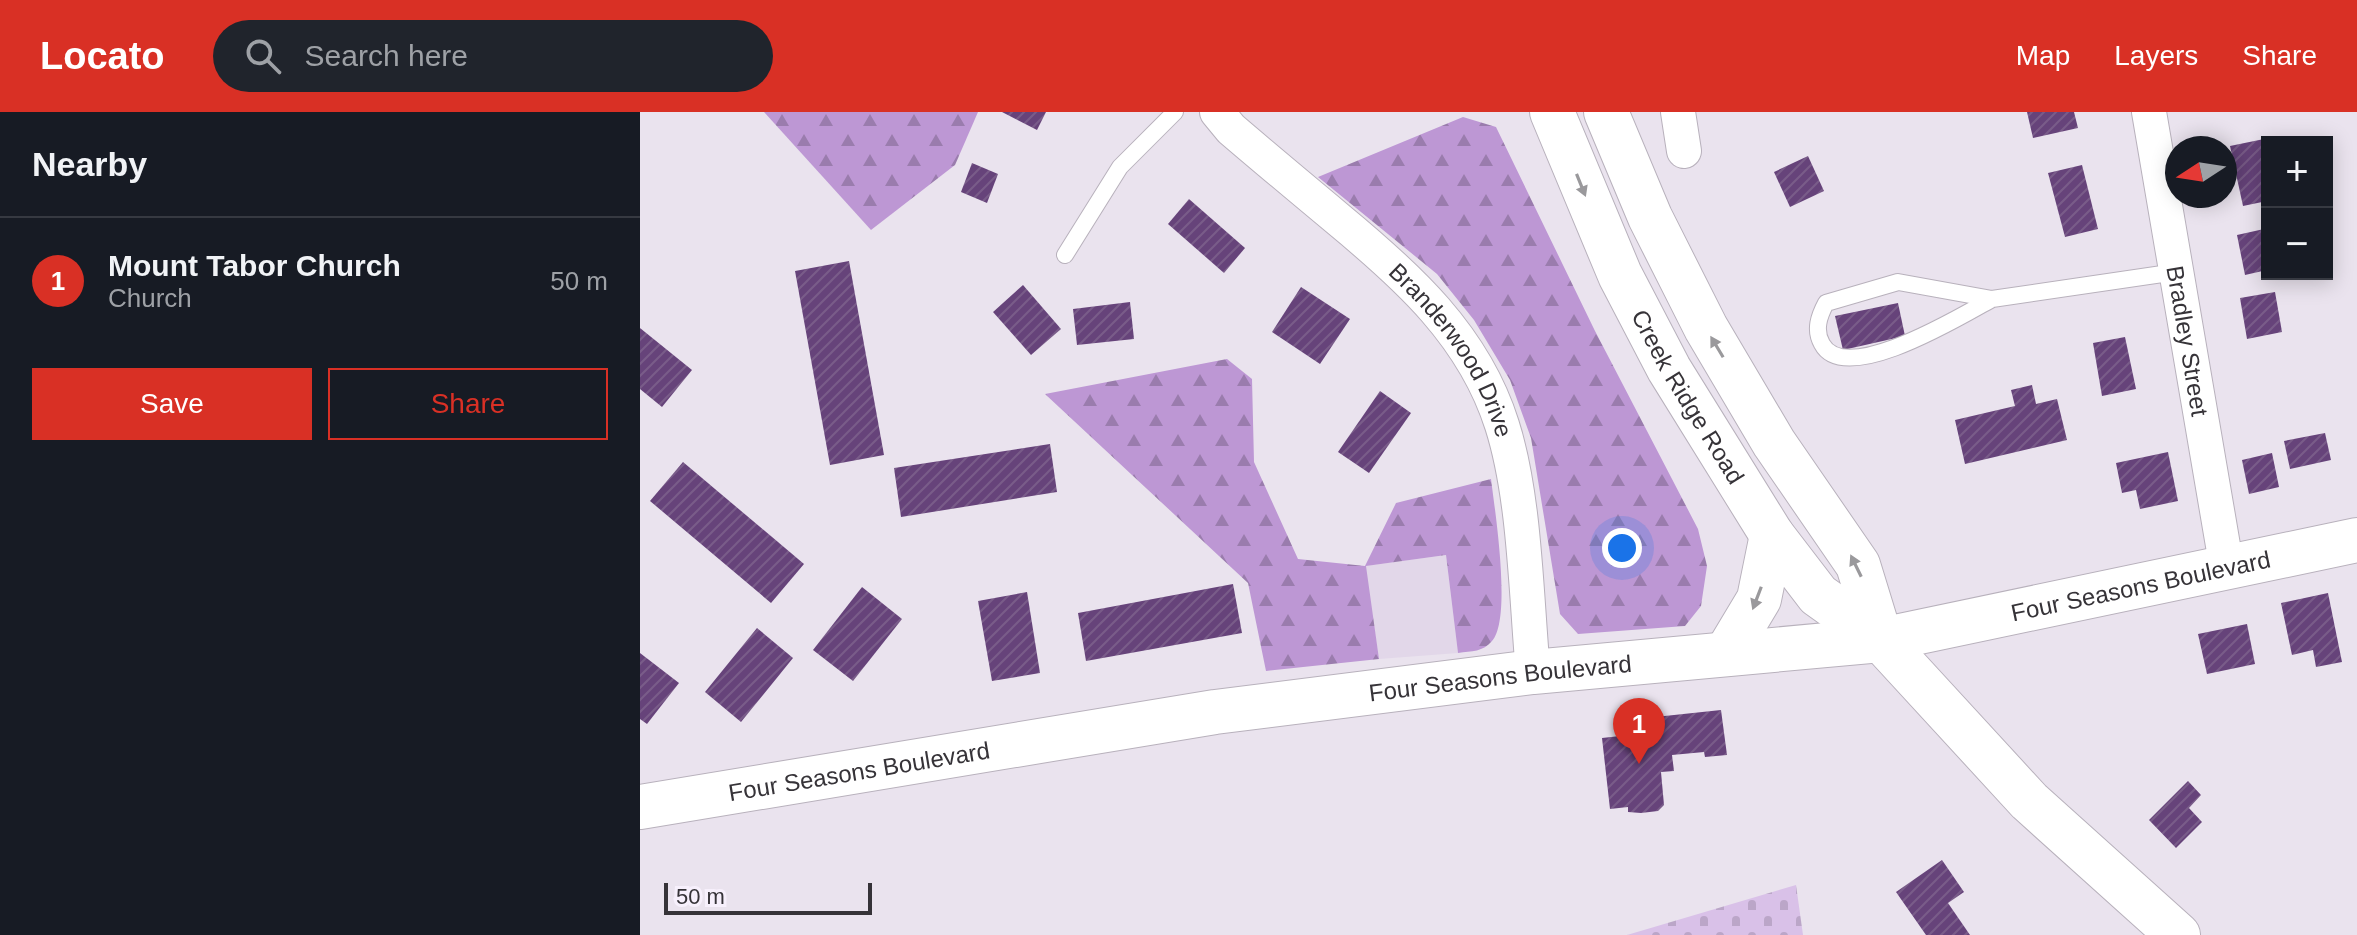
<!DOCTYPE html>
<meta charset="utf-8">
<style>
body{margin:0;font-family:Arial,sans-serif;background:#20242c;color:#f1f3f6}
.controls{position:absolute;right:24px;top:24px;display:grid;overflow:hidden;border-radius:0px;box-shadow:0 4px 20px #0003}
.controls button{width:72px;height:72px;display:grid;place-items:center;padding:0;border:0;border-bottom:2px solid #363941;background:#171b24;color:#f1f3f6;font:40px sans-serif}
.compass{position:absolute;left:1525px;top:24px;width:72px;height:72px;border-radius:50%;background:#171b24;box-shadow:0 4px 20px #0003;rotate:258deg}
.scale{position:absolute;left:24px;bottom:20px;width:208px;box-sizing:border-box;padding-left:8px;border:4px solid #363338;border-top:0;font-size:22px;line-height:28px;white-space:nowrap;color:#363338;-webkit-text-stroke:6px #f7f0fc;paint-order:stroke}
.you{position:absolute;left:982px;top:436px;width:28px;height:28px;margin:-20px;border:6px solid #fff;border-radius:50%;background:#1a73e8;box-shadow:0 0 0 12px #1a73e833}
.badge{display:grid;place-items:center;width:52px;height:52px;border-radius:50%;background:#d93025;color:#fff;font-size:26px;font-weight:700}
.pin{position:absolute;translate:-50% -66px;filter:drop-shadow(0 2px 4px #0008)}
.pin::after{content:'';position:absolute;top:42px;width:28px;height:24px;background:inherit;clip-path:polygon(0 0,100% 0,50% 100%)}
.list{margin:0;padding:0;list-style:none}
h2{display:flex;justify-content:space-between;align-items:center;height:104px;margin:0;padding:0 32px;font-size:34px}
h2 small{font-size:26px;font-weight:400;color:#9ea1a6}
.list li{display:grid;grid-template-columns:52px 1fr auto;gap:24px;align-items:center;box-sizing:border-box;height:128px;padding:0 32px;border-top:2px solid #363941}
.list b{display:block;font-size:30px;white-space:nowrap}
.list p{margin:0;font-size:26px;white-space:nowrap;color:#9ea1a6}
.list em{font-size:26px;font-style:normal;color:#9ea1a6}
.actions{display:flex;gap:16px;padding:24px 32px}
.actions a{flex:1;padding:18px 0;border:2px solid #d93025;border-radius:0px;text-align:center;font-size:28px;color:#d93025}
.actions .main{background:#d93025;color:#fff}
.icon{flex:none;width:44px;height:44px;fill:none;stroke:currentColor;stroke-width:2;stroke-linecap:round;stroke-linejoin:round}
.map{position:relative;flex:none;width:1717px;height:823px;overflow:hidden}
header{display:flex;align-items:center;gap:48px;box-sizing:border-box;height:112px;padding:0 40px;background:#d93025;color:#fff}
header strong{font-size:38px}
nav{display:flex;gap:44px;margin-inline-start:auto;font-size:28px}
.search{width:560px;height:72px;background:#20242c;display:flex;align-items:center;gap:20px;box-sizing:border-box;padding:0 28px;border-radius:44px;color:#9ea1a6;font-size:30px}
main{display:flex}
aside{flex:1;background:#171b24}
.map>svg:first-child{display:block}
.built{fill:#e2d7e9}
.forest{fill:url(#forest-firs)}
.cemetery{fill:url(#cemetery-stones)}
.building{fill:url(#building-hatch)}
.lines{fill:none;stroke-linecap:round;stroke-linejoin:round}
.lane-casing{stroke:#b8b1bc;stroke-width:18}
.street-casing{stroke:#b8b1bc;stroke-width:36}
.secondary-casing{stroke:#b8b1bc;stroke-width:46}
.lane{stroke:#fff;stroke-width:16}
.street{stroke:#fff;stroke-width:34}
.secondary{stroke:#fff;stroke-width:44}
.oneway{fill:#9a999c}
.labels{text-anchor:middle;dominant-baseline:central;stroke-width:8;stroke-linejoin:round;paint-order:stroke}
.street-label{font-size:24px;fill:#363338;stroke:#f7f0fc}
</style>
<header>
<strong>Locato</strong>
<div class="search"><svg class="icon" aria-label="search" viewBox="0 0 24 24"><circle cx="10" cy="10" r="6"/><path d="M15 15l6 6"/></svg>Search here</div>
<nav><a>Map</a><a>Layers</a><a>Share</a></nav>
</header>
<main>
<aside>
<h2>Nearby<small></small></h2>
<ul class="list">
<li><span class="badge">1</span><div><b>Mount Tabor Church</b><p>Church</p></div><em>50 m</em></li>
</ul>
<div class="actions"><a class="main">Save</a><a>Share</a></div>
</aside>
<div class="map">
<svg width="1717" height="823" viewBox="0 0 1717 823">
<defs>
<pattern id="forest-firs" width="22" height="20" patternUnits="userSpaceOnUse" patternTransform="scale(2)"><rect width="22" height="20" fill="#bd97d4"/><path d="M5 1l3.5 6h-7zM16 11l3.5 6h-7z" fill="#9a7cad"/></pattern>
<pattern id="cemetery-stones" width="16" height="16" patternUnits="userSpaceOnUse" patternTransform="scale(2)"><rect width="16" height="16" fill="#d9c1e8"/><path d="M2 7V4a2 2 0 0 1 4 0v3zM10 15v-3a2 2 0 0 1 4 0v3z" fill="#bba6c8"/></pattern>
<pattern id="building-hatch" width="6" height="6" patternUnits="userSpaceOnUse" patternTransform="scale(2)"><rect width="6" height="6" fill="#66437a"/><path d="M-1 1l2-2M0 6l6-6M5 7l2-2" fill="none" stroke="#795c89"/></pattern>
</defs>
<rect width="100%" height="100%" fill="#eae3ee"/>
<path class="built" d="M 806,443 L 818,541 L 739,547 L 725,454 Z"/>
<g class="forest">
<path d="M 124,0 L 338,0 L 315,53 L 231,118 Z"/>
<path d="M 823,5 L 856,15 L 955,219 L 1058,417 L 1067,454 L 1061,494 L 1045,514 L 938,522 L 920,502 L 891,326 L 870,268 L 834,208 L 797,162 L 678,65 Z"/>
<path d="M 587,247 L 612,267 L 614,350 L 658,447 L 725,454 L 756,391 L 851,367 C 855,399 872,507 852,529 C 843,540 832,539 818,541 L 806,443 L 726,454 L 739,547 L 626,559 L 608,471 L 405,282 Z"/>
</g>
<path class="cemetery" d="M 1156,773 L 1163,823 L 987,823 Z"/>
<g class="building">
<path d="M 362,0 L 406,0 L 397,18 Z"/>
<path d="M 1387,0 L 1434,0 L 1438,16 L 1393,26 Z"/>
<path d="M 1624,27 L 1627,39 L 1627,89 L 1603,94 L 1590,34 Z"/>
<path d="M 1168,44 L 1184,79 L 1150,95 L 1134,60 Z"/>
<path d="M 332,51 L 358,62 L 347,91 L 321,80 Z"/>
<path d="M 1442,53 L 1458,117 L 1425,125 L 1408,61 Z"/>
<path d="M 549,87 L 605,136 L 584,161 L 528,112 Z"/>
<path d="M 1624,117 L 1627,158 L 1605,163 L 1597,123 Z"/>
<path d="M 209,149 L 244,343 L 190,353 L 155,159 Z"/>
<path d="M 383,173 L 421,217 L 391,243 L 353,200 Z"/>
<path d="M 661,175 L 710,207 L 680,252 L 632,220 Z"/>
<path d="M 1635,180 L 1642,220 L 1607,227 L 1600,186 Z"/>
<path d="M 490,190 L 494,227 L 437,233 L 433,197 Z"/>
<path d="M 1258,191 L 1265,224 L 1203,238 L 1195,204 Z"/>
<path d="M 0,216 L 52,258 L 22,295 L 0,277 Z"/>
<path d="M 1485,225 L 1496,277 L 1462,284 L 1453,231 Z"/>
<path d="M 1392,273 L 1396,292 L 1417,287 L 1427,328 L 1325,352 L 1315,308 L 1375,294 L 1371,278 Z"/>
<path d="M 740,279 L 771,301 L 729,361 L 698,340 Z"/>
<path d="M 1685,321 L 1691,348 L 1650,357 L 1644,329 Z"/>
<path d="M 410,332 L 417,380 L 261,405 L 254,356 Z"/>
<path d="M 1528,340 L 1538,389 L 1500,397 L 1496,378 L 1482,381 L 1476,351 Z"/>
<path d="M 1632,341 L 1639,375 L 1609,382 L 1602,348 Z"/>
<path d="M 43,350 L 164,452 L 131,491 L 10,389 Z"/>
<path d="M 593,472 L 602,521 L 446,549 L 438,501 Z"/>
<path d="M 222,475 L 262,507 L 213,569 L 173,538 Z"/>
<path d="M 387,480 L 400,561 L 352,569 L 338,489 Z"/>
<path d="M 1688,481 L 1702,550 L 1676,555 L 1673,538 L 1652,543 L 1641,491 Z"/>
<path d="M 1607,512 L 1615,552 L 1567,562 L 1558,522 Z"/>
<path d="M 117,516 L 153,546 L 101,610 L 65,580 Z"/>
<path d="M 0,541 L 39,571 L 7,612 L 0,607 Z"/>
<path d="M 1081,598 L 1087,643 L 1065,645 L 1064,640 L 1032,643 L 1034,659 L 1021,660 L 1024,693 L 1018,699 L 1001,701 L 988,700 L 988,695 L 970,697 L 962,626 L 989,623 L 987,608 Z"/>
<path d="M 1548,669 L 1561,683 L 1549,696 L 1562,710 L 1536,736 L 1509,708 Z"/>
<path d="M 1302,748 L 1324,780 L 1308,791 L 1330,823 L 1286,823 L 1256,780 Z"/>
</g>
<g class="lines">
<defs>
<g id="lane">
<path d="M 425,143 L 480,55 L 535,0"/>
<path d="M 1352,187 C 1321,204 1205,275 1182,232 C 1174,218 1179,204 1186,191 L 1258,170 L 1352,187 L 1536,160"/>
</g>
<g id="street">
<path id="s1" d="M 577,0 L 591,17 C 626,47 662,77 698,107 C 767,164 834,224 862,313 C 885,385 886,483 893,560"/>
<path d="M 1038,0 L 1044,39"/>
<path id="s2" d="M 1509,0 L 1587,457"/>
</g>
<g id="secondary">
<path id="s3" d="M 912,0 L 980,163 L 1029,257 L 1132,423 L 1178,483 L 1241,528 L 1389,689 L 1538,823"/>
<path d="M 966,0 L 1010,105 L 1066,216 L 1134,331 L 1218,453 L 1241,528"/>
<path d="M 1086,542 L 1119,487 L 1132,423"/>
<path id="s4" d="M 0,695 L 575,600 L 893,560 L 1241,528 L 1717,428"/>
</g>
</defs>
<use href="#lane" class="lane-casing"/>
<use href="#street" class="street-casing"/>
<use href="#secondary" class="secondary-casing"/>
<use href="#lane" class="lane"/>
<use href="#street" class="street"/>
<use href="#secondary" class="secondary"/>
</g>
<defs><path id="oneway-solid" d="M-6-.8H1V-3.2L6.5 0L1 3.2V.8H-6Z" transform="scale(2)"/></defs>
<g class="oneway">
<use href="#oneway-solid" transform="translate(941 73) rotate(68)"/>
<use href="#oneway-solid" transform="translate(1077 235) rotate(-121)"/>
<use href="#oneway-solid" transform="translate(1216 454) rotate(-116)"/>
<use href="#oneway-solid" transform="translate(1117 486) rotate(111)"/>
</g>
<g class="labels">
<g class="street-label">
<text stroke="none"><textPath href="#s2" startOffset="232">Bradley Street</textPath></text>
<text stroke="none"><textPath href="#s1" startOffset="338">Branderwood Drive</textPath></text>
<text stroke="none"><textPath href="#s3" startOffset="316">Creek Ridge Road</textPath></text>
<text stroke="none"><textPath href="#s4" startOffset="1518">Four Seasons Boulevard</textPath></text>
<text stroke="none"><textPath href="#s4" startOffset="870">Four Seasons Boulevard</textPath></text>
<text stroke="none"><textPath href="#s4" startOffset="222">Four Seasons Boulevard</textPath></text>
</g>
</g>
</svg>
<div class="controls">
<button>+</button>
<button>−</button>
</div>
<svg class="compass" viewBox="-18 -18 36 36"><path d="M0-13l5 13h-10z" fill="#e53935"/><path d="M0 13l5-13h-10z" fill="#9ea1a6"/></svg>
<div class="scale">50 m</div>
<div class="you"></div>
<div class="pin badge" style="left:999px;top:652px">1</div>
</div>
</main>
